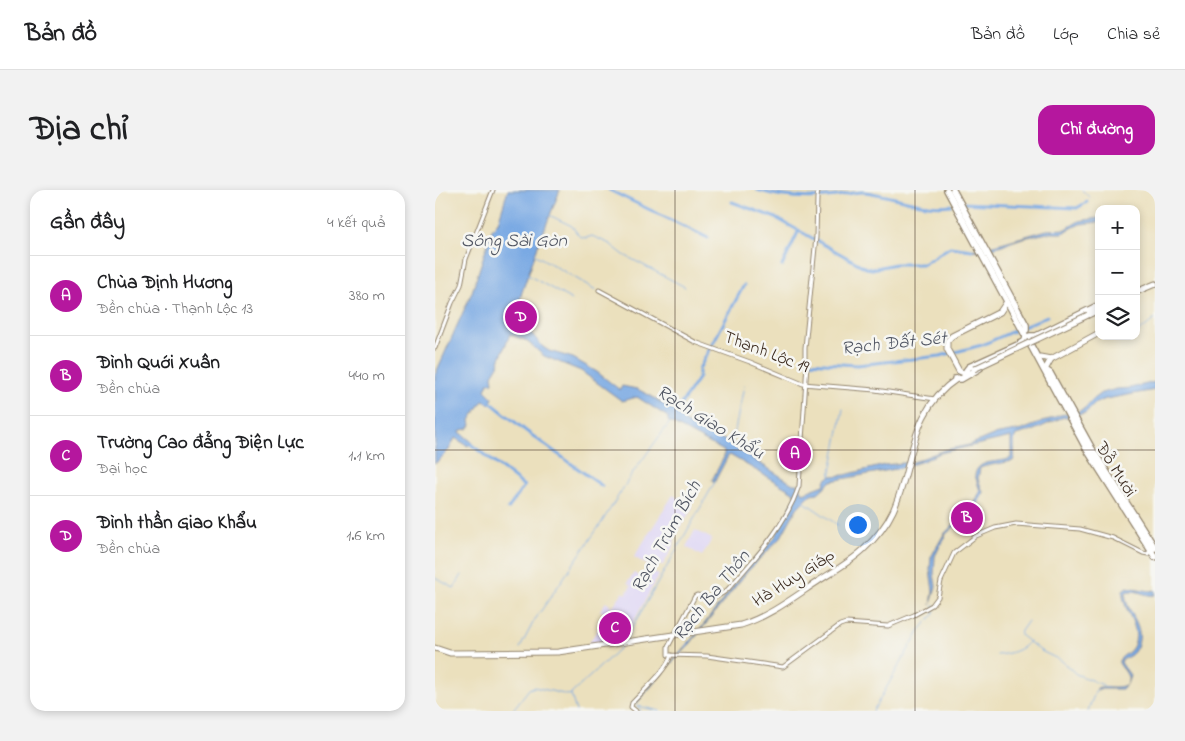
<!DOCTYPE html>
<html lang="vi">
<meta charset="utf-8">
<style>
body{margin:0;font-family:"Indie Flower",sans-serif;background:#f2f2f2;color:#202124}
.controls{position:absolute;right:15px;top:15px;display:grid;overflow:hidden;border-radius:10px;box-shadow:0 2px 8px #0003}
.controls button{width:45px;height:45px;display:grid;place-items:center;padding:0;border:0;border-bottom:1px solid #e0e0e0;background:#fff;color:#202124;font:25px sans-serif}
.you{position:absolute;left:422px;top:334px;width:18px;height:18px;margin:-12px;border:4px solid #fff;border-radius:50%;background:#1a73e8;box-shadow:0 0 0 8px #1a73e833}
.badge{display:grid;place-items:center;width:32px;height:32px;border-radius:50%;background:#b5179e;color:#fff;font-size:16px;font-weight:700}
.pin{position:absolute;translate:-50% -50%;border:2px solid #fff;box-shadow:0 1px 5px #0006}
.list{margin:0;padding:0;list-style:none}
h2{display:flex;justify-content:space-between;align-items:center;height:65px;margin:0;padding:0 20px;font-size:21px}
h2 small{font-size:16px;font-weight:400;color:#757577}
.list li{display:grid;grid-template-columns:32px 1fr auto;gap:15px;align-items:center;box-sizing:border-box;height:80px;padding:0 20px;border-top:1px solid #e0e0e0}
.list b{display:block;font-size:19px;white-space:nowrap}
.list p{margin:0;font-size:16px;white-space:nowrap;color:#757577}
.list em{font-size:16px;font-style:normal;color:#757577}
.icon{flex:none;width:28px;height:28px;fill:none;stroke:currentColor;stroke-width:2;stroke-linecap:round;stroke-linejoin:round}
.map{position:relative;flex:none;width:720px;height:521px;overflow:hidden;border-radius:15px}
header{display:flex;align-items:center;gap:30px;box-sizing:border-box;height:70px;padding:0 25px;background:#fff;border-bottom:1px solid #e0e0e0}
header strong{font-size:24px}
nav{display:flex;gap:28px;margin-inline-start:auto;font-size:18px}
.intro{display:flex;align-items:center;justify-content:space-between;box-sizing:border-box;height:120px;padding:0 30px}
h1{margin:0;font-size:35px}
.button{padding:12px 22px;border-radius:15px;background:#b5179e;color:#fff;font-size:18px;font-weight:700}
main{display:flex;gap:30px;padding:0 30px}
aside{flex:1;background:#fff;border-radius:15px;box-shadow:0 2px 8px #0003}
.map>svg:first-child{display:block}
.built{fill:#ded5f5}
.water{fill:#79a9e3;stroke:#5a6a80}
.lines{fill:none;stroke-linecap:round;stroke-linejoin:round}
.stream{stroke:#79a9e3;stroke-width:1}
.river{stroke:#79a9e3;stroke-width:3}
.tertiary-casing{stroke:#93856e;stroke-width:5}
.primary-casing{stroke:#93856e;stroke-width:7}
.trunk-casing{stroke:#93856e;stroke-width:8}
.tertiary{stroke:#fff;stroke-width:3}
.primary{stroke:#fff;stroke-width:5}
.trunk{stroke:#fff;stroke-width:5.5}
.primary-bridge-casing{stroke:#93856e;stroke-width:7;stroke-linecap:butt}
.primary-bridge{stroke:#fff;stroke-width:5}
.grid{fill:none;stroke:#3b2a1e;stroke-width:1;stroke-opacity:0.55}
.labels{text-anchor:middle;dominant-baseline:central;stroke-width:5;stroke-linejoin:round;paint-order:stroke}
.street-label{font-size:18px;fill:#3b2a1e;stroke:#f6f6f2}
.water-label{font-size:19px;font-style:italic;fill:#515663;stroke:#f6f6f2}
</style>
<header>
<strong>Bản đồ</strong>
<nav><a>Bản đồ</a><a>Lớp</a><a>Chia sẻ</a></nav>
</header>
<div class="intro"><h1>Địa chỉ</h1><a class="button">Chỉ đường</a></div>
<main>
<aside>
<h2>Gần đây<small>4 kết quả</small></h2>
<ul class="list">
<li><span class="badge">A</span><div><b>Chùa Định Hương</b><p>Đền chùa · Thạnh Lộc 13</p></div><em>380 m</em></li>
<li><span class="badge">B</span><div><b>Đình Quới Xuân</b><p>Đền chùa</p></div><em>440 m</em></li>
<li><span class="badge">C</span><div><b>Trường Cao đẳng Điện Lực</b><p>Đại học</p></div><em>1.1 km</em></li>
<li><span class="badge">D</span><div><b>Đình thần Giao Khẩu</b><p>Đền chùa</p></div><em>1.6 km</em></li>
</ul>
</aside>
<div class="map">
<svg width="720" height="521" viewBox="0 0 720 521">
<rect width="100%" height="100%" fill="#f6f6f2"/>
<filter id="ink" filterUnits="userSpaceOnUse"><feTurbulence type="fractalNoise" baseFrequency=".02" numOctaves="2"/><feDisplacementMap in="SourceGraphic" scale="10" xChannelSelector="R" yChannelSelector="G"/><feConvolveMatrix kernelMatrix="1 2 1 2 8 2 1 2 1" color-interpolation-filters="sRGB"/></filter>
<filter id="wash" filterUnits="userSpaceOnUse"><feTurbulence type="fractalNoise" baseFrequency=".0096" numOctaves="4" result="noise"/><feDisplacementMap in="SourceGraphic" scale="20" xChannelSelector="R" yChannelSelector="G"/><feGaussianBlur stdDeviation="1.12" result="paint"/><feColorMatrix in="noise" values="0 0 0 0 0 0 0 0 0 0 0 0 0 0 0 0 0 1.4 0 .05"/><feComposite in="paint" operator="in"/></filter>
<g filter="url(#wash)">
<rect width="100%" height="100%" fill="#ebe0bd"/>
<g class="built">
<path d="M 238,305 L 258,317 L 240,346 L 239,355 L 228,375 L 224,375 L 219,379 L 199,367 Z"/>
<path d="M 260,340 L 277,349 L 267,366 L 251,357 Z"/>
<path d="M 214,379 L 224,385 L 188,451 L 155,456 L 154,453 L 172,425 L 165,420 L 171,412 L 177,417 L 188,402 L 191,404 L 196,396 L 192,393 L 199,383 L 208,388 Z"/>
</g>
<g class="water">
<path d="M 73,0 L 125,0 L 104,53 L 87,102 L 78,134 L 96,143 L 108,157 L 114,161 L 138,168 L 162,182 L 185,200 L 187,196 L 202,199 L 214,205 L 234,218 L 241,220 L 251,233 L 296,253 L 302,259 L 358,294 L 363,294 L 368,303 L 389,295 L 391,289 L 396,286 L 410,285 L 450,275 L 478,272 L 509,260 L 534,255 L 558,245 L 587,240 L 625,225 L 642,222 L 650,218 L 658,209 L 666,203 L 682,199 L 695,198 L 720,192 L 720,200 L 671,209 L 661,213 L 650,223 L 626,228 L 599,240 L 581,245 C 576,254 582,262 578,271 L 551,276 L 545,278 L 543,289 L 548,302 L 542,316 L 511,344 L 500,366 L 499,384 L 501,396 L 496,415 L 498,401 L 495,379 L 496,367 L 509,344 L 540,313 L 545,301 L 540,285 C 543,268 563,274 576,268 L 576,247 L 505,263 L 488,271 L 466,278 L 396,291 L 383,303 L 376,304 L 362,318 L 346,347 L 312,382 L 251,459 L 231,479 L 201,514 L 200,512 L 263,442 L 319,369 L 340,347 L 361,306 L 358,302 L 295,265 L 293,266 L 279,293 L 277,290 L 289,267 L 289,261 L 233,231 L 233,227 L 202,207 L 187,211 L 146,181 L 109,166 L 92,151 L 75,144 L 64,171 L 65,172 L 57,185 L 58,192 L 53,193 L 50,200 L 58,208 L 55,214 L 48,211 L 47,212 L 35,230 L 36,235 L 33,239 L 26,240 L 25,242 L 37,252 L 33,256 L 20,248 L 14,260 L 0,274 L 0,185 L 37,102 L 57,40 L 63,32 Z"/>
<path d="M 664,28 L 664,32 L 645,34 L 627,43 L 613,43 L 588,48 L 549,61 L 533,60 L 548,58 L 612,40 L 631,39 L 644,31 Z"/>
<path d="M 692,397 L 715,401 L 720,400 L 720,405 C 710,407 701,398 691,402 C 687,420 716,437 699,462 C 696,466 690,468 686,471 L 687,474 L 695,485 L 693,492 L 687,499 L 666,499 L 662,500 L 662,498 C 669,494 695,503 693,487 C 692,483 686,477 684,473 L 684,470 C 688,465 695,463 698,457 C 708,436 686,420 688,400 Z"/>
</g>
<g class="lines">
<g class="stream">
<path d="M 647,0 L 655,8"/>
<path d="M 114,25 L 137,36 L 144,46 L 151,48 L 157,46 L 175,54 L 189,65 L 250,97"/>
<path d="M 99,64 L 161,100"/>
<path d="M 91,84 L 137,110"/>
<path d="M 701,144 L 720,129"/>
<path d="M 694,151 L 699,146"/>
<path d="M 297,255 L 309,196"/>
<path d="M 395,287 L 408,219"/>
<path d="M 368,311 L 403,335"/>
<path d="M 0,388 L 19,398 L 27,385"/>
<path d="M 593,431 L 586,441 L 585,445 L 606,461 L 627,471 L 641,484 L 668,495"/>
<path d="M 190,450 L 280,292"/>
<path d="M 85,458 L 99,431 L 165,335 L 197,284 L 235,232"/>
<path d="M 562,465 C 573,464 587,461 594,451"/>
<path d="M 136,505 L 141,521"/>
<path d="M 201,515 L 204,509"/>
<path d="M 202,516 L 225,521"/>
<path d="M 202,516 L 206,521"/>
<path d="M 77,521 L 94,499 L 99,497 L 133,505 L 136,504 L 184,459 L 187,455"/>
<path d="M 438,521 L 484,441 L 499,424 L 499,415"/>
<path d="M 653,521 L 661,500"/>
</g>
<g class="river">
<path d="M 174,0 L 273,48"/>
<path d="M 322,0 C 347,8 376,9 402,6 C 411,5 420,1 429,2 C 459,5 486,19 516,15"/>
<path d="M 297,12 L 341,28 L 431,78 L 437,79 L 460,74 L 488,74 L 515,57 L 537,60"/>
<path d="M 527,13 L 642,18 L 652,12"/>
<path d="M 347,76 L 364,40"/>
<path d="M 373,172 L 422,175 L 505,166 L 547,155 L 612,126"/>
<path d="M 54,211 L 91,241 L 167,296"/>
<path d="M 240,223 L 264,187 L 264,179 L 309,95"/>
<path d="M 33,252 L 89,296 L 73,319"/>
</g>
</g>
</g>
<g filter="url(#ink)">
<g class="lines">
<defs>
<g id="tertiary">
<path d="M 383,0 L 382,8 L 381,47 L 370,158 L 370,169 L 372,174 L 364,296 C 350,337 321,367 293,399 C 283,409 275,407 262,405 L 260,406 L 233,457 L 233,465 L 272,466 L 348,477 L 405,435 L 411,433 L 453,436 L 479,425 L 497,415 L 503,407 L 506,391 L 519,363 L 541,346 L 560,338 L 581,334 L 645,339 L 678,348 L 708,363 L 713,364 L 714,362"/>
<path d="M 164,100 L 260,152 L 315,172 L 368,194 L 440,200 L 500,209"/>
<path d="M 0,158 L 17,113 L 26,95 L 31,69 L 58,0"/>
<path d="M 201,521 L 196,517 L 197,513 C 208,501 232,480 236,465"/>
</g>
<g id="primary">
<path d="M 701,102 L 720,94"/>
<path d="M 653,125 L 664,120"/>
<path d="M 605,167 L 616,169"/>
<path d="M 611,178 L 616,169 L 664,143"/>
<path d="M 531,184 L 524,181 L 512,159 L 512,151 L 517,146 L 565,122 L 571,113"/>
<path d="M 0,458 L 15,463 L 123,462 L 306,435 C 335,426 359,407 385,390 C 399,381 415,372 428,360 C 440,349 451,336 458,321 C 480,273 473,221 523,188"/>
</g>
<g id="trunk">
<path d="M 512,0 L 651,258 L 720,367"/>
<path d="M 518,0 L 591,135 L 591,140"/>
<path d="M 595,146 L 601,146 L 664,115"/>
<path d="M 531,181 L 534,177 L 587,153 L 590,151 L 591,147"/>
<path d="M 612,181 L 615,183 L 657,259 L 720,358"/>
<path d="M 520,189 L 526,189 L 545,178"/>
</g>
</defs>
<use href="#tertiary" class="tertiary-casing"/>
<use href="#primary" class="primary-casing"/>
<use href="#trunk" class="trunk-casing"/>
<use href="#tertiary" class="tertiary"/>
<use href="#primary" class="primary"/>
<use href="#trunk" class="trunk"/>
<defs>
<path id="primary-bridge" d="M 539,179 L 653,125"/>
</defs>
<use href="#primary-bridge" class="primary-bridge-casing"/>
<use href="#primary-bridge" class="primary-bridge"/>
</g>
</g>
<path class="grid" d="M 240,0 L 240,521M 480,0 L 480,521M 0,260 L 720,260"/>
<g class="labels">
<g class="street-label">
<text transform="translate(331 163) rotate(21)">Thạnh Lộc 19</text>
<text transform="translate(680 280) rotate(58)">Đỗ Mười</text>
<text transform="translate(359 389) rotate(-32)">Hà Huy Giáp</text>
</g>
<g class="water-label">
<text x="79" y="51">Sông Sài Gòn</text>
<text transform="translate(459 154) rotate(-6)">Rạch Đất Sét</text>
<text transform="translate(275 233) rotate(32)">Rạch Giao Khẩu</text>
<text transform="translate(232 347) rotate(-61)">Rạch Trùm Bích</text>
<text transform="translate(277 406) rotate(-51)">Rạch Ba Thôn</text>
</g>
</g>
</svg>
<div class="controls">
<button>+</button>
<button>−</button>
<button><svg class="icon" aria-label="layers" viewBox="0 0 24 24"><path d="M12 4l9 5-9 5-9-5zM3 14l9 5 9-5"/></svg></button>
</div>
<div class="you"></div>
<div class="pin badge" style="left:360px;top:264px">A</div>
<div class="pin badge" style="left:532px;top:328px">B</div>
<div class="pin badge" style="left:180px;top:438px">C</div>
<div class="pin badge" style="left:86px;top:127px">D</div>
</div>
</main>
